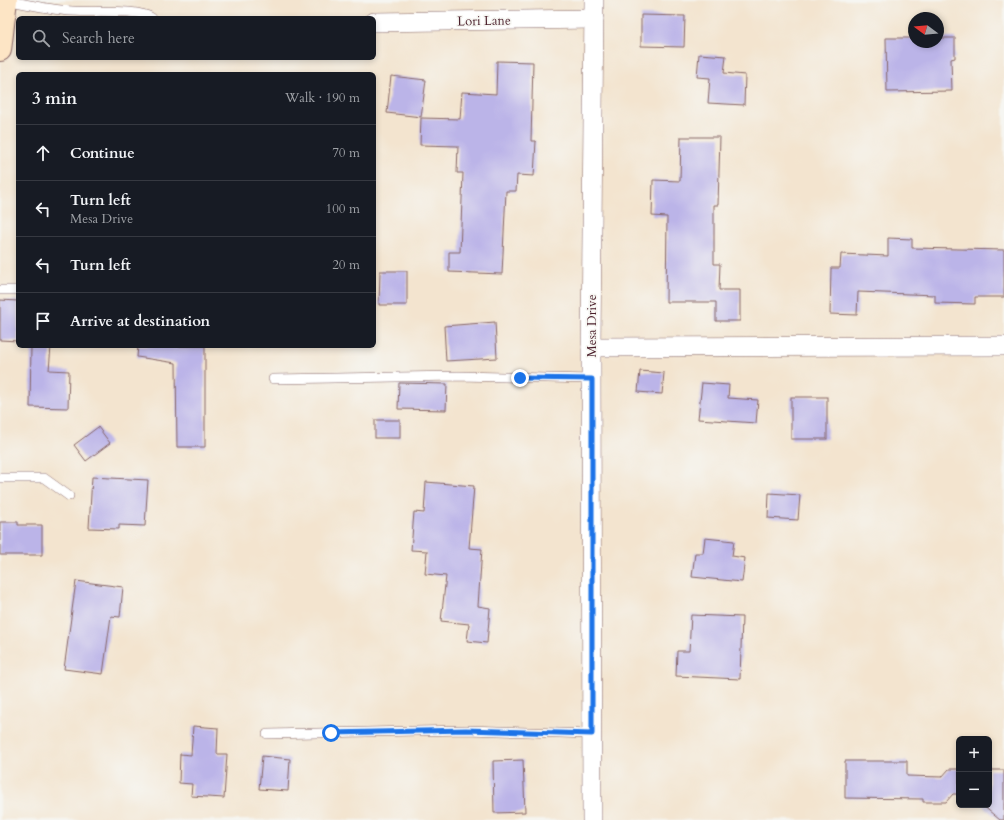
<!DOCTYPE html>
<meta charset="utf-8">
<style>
body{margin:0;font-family:Cardo,serif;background:#242831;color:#f1f3f6}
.controls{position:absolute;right:12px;bottom:12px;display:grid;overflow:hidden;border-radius:6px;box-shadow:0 2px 6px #0003}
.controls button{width:36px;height:36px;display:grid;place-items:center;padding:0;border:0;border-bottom:1px solid #363941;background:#171b24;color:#f1f3f6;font:20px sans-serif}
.compass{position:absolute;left:908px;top:12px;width:36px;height:36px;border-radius:50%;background:#171b24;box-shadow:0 2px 6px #0003;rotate:286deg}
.stop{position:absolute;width:12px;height:12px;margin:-9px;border:3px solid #1a73e8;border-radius:50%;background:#fff}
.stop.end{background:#1a73e8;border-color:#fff;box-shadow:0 1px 4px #0008}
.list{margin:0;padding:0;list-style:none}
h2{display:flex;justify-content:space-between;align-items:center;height:52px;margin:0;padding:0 16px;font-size:17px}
h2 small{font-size:13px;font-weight:400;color:#9ea1a6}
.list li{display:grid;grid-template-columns:26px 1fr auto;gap:12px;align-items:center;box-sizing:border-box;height:56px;padding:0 16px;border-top:1px solid #363941}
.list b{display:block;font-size:15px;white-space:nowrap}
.list p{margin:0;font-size:13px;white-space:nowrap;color:#9ea1a6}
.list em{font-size:13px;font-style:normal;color:#9ea1a6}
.icon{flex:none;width:22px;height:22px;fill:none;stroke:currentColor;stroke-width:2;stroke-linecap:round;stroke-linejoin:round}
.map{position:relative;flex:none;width:1004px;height:820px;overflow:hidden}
.search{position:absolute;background:#171b24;box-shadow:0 2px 6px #0003;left:16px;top:16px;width:360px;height:44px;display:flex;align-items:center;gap:10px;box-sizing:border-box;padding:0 14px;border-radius:6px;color:#9ea1a6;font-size:15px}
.panel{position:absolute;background:#171b24;box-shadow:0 2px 6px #0003;left:16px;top:72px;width:360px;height:276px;border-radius:6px}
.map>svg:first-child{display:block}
.building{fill:#bbb4e8}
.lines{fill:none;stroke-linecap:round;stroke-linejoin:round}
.lane-casing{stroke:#856464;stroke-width:10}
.street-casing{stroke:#856464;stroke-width:20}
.secondary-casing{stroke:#856464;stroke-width:24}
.lane{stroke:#fff;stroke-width:9}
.street{stroke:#fff;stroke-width:19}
.secondary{stroke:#fde5c5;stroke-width:22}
.route{stroke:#1a73e8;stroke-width:5}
.labels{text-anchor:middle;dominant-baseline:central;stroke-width:3;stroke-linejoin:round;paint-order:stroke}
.street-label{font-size:13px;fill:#4a1f2b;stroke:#f6f6f2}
</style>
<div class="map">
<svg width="1004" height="820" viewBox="0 0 1004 820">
<rect width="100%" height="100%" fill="#f6f6f2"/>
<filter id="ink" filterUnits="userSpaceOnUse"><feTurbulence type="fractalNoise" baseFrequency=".025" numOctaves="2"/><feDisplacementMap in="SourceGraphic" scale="8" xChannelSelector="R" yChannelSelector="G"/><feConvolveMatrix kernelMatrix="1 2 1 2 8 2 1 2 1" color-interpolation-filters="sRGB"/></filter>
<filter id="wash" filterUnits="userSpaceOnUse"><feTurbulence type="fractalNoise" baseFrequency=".012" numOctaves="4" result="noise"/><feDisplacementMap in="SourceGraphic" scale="16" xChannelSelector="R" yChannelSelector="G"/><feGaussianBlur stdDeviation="0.9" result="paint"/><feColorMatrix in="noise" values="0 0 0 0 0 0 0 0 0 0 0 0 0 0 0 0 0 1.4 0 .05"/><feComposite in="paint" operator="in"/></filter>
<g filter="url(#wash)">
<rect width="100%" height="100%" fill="#f3e4cf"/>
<g id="blocks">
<g class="building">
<path d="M 641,15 L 685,16 L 684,47 L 641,46 Z"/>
<path d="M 886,38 L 914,38 L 914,42 L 938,42 L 938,38 L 955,38 L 955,58 L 951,59 L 952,91 L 887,92 Z"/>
<path d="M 699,54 L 726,56 L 724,73 L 745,75 L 744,105 L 708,103 L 710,78 L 697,77 Z"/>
<path d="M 497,61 L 533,62 L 531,141 L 536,141 L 534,176 L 517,175 L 516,191 L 506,191 L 502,274 L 449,272 L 449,252 L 460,252 L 463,173 L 457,173 L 458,146 L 420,145 L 421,118 L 460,119 L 462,92 L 496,94 Z"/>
<path d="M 391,76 L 426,80 L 421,117 L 387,113 Z"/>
<path d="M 681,137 L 720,137 L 718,205 L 714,205 L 714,264 L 720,264 L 719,290 L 740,290 L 740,321 L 716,321 L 716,302 L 666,302 L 667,217 L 652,216 L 653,180 L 680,181 Z"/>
<path d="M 888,238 L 912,239 L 912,248 L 1004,250 L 1004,297 L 975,297 L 975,304 L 935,303 L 935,295 L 858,292 L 857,315 L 830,314 L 831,268 L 840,268 L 841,254 L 888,256 Z"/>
<path d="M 380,271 L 407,271 L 407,305 L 379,305 Z"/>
<path d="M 0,300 L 18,301 L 18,341 L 0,340 Z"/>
<path d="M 495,322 L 497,358 L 446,361 L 444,326 Z"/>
<path d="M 31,346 L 51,346 L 49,370 L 69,371 L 68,408 L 30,407 Z"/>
<path d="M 138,346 L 205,346 L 205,447 L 177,447 L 176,363 L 137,357 Z"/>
<path d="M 640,371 L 664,373 L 662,394 L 638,392 Z"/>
<path d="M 399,383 L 447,384 L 446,410 L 398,409 Z"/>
<path d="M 702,383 L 729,385 L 728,398 L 758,400 L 756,423 L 698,419 Z"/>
<rect x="791" y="397" width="36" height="42"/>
<rect x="375" y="420" width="25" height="18"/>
<path d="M 98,427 L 110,443 L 86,461 L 74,445 Z"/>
<path d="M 92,477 L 148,480 L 145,526 L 119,525 L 119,529 L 89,528 Z"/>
<path d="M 426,482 L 474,486 L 469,548 L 482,549 L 478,606 L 490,608 L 487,643 L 467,641 L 469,624 L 441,621 L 446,576 L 425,574 L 427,551 L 411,550 L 414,512 L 424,513 Z"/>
<path d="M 769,493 L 800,495 L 798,520 L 768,518 Z"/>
<path d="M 0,522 L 18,522 L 18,525 L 42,525 L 42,555 L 0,555 Z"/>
<path d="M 705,538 L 734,541 L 732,556 L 745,558 L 742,582 L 692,577 L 695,553 L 703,553 Z"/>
<path d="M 76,581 L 123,587 L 120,617 L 111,616 L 103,674 L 64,669 Z"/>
<path d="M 691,615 L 742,617 L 740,679 L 676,676 L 677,651 L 689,651 Z"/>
<path d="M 193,726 L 218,728 L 217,754 L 227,754 L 224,798 L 191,796 L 192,784 L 179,783 L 180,754 L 191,755 Z"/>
<path d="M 262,756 L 290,759 L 288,791 L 259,789 Z"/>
<path d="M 523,760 L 525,812 L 494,813 L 493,761 Z"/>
<path d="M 845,761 L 907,761 L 907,776 L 942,777 L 949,769 L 959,769 L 959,794 L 953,794 L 946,802 L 923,802 L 923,799 L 845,798 Z"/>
<path d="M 989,770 L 1004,770 L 1004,820 L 1000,820 L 982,805 L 989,805 Z"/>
</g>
</g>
</g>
<g filter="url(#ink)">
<use href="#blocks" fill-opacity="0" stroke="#856464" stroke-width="1"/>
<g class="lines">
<defs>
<g id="lane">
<path d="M 6,0 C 25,4 43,8 61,10 C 83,14 136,7 152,18"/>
<path d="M 0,290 L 18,290"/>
<path d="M 273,379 L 459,376 L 592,379"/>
<path d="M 0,478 L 44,478 L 69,496"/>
<path d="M 267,734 L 466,730 L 592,734"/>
</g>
<g id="street">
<path d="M 374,22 L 594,19"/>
<path d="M 591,347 L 1004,346"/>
<path d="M 592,820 L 591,347 L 594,0"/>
</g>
<path id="secondary" d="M 0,50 L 6,0"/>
</defs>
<use href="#lane" class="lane-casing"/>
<use href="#street" class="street-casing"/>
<use href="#secondary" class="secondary-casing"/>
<use href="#lane" class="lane"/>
<use href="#street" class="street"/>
<use href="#secondary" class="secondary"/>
</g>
</g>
<g class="lines" filter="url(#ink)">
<path class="route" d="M 331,733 L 466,730 L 592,734 L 592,379 L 520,378"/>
</g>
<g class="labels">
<g class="street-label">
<text transform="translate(484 21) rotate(-1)">Lori Lane</text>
<text transform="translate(592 326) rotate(-90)">Mesa Drive</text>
</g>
</g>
</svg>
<div class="controls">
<button>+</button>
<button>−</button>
</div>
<svg class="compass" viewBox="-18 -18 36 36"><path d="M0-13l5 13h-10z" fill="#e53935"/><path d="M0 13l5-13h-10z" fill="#9ea1a6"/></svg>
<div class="stop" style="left:331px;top:733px"></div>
<div class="stop end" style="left:520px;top:378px"></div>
<div class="search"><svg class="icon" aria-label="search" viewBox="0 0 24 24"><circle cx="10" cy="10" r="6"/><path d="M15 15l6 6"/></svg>Search here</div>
<section class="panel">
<h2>3 min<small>Walk · 190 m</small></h2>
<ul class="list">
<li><svg class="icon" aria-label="ahead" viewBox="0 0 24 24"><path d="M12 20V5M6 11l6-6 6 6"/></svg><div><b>Continue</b></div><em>70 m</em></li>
<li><svg class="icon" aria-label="left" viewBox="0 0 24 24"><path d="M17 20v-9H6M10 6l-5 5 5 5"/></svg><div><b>Turn left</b><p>Mesa Drive</p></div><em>100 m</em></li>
<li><svg class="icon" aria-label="left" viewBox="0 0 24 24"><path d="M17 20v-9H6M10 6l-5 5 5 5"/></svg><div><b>Turn left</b></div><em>20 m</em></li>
<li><svg class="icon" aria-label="arrive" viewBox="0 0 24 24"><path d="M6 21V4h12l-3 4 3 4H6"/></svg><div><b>Arrive at destination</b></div></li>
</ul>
</section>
</div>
